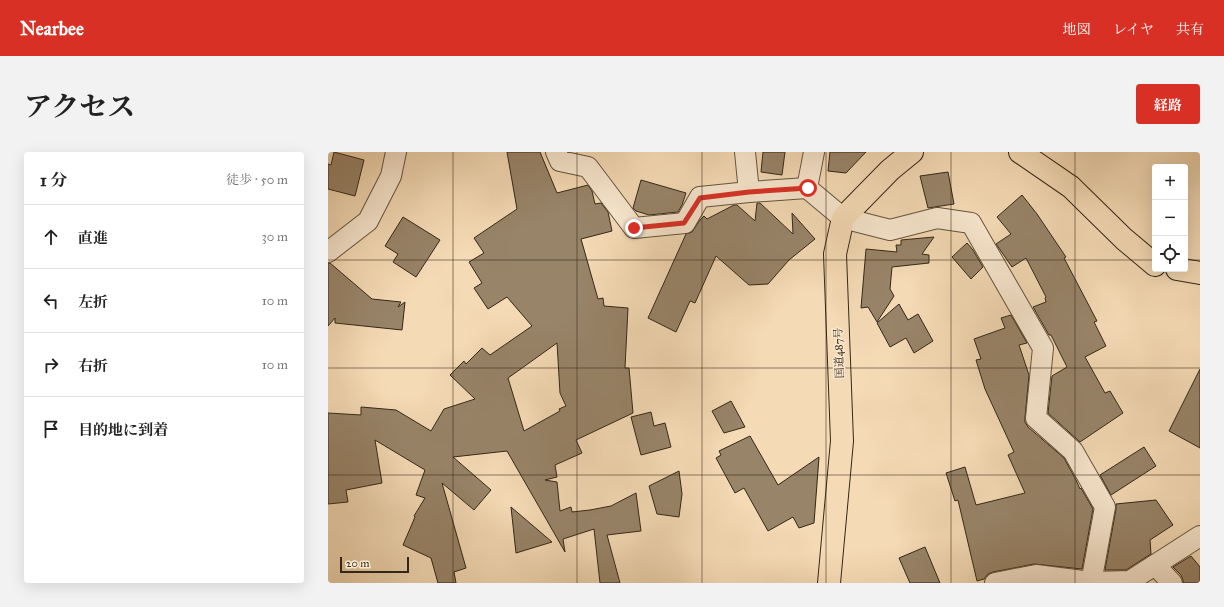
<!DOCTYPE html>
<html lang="ja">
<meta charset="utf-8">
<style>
body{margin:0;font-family:"IM FELL Great Primer","Noto Serif JP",serif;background:#f2f2f2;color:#222}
.controls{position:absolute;right:12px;top:12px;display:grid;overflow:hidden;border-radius:4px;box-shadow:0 4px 16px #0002}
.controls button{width:36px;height:36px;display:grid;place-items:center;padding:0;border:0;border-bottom:1px solid #e0e0e0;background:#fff;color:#222;font:20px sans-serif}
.scale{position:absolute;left:12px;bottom:10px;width:69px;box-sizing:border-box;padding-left:4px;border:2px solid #342717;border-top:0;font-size:11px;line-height:14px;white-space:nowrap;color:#342717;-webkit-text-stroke:3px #f8e7cf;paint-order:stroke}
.stop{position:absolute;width:12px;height:12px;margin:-9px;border:3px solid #d93025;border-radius:50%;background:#fff}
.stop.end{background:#d93025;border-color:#fff;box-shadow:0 1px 4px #0008}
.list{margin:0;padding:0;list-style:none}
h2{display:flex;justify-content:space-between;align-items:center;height:52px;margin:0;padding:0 16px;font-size:17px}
h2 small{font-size:13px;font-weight:400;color:#767676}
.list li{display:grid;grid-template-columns:26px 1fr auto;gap:12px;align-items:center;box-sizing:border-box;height:64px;padding:0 16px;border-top:1px solid #e0e0e0}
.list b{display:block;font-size:15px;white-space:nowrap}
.list em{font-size:13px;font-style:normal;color:#767676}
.icon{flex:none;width:22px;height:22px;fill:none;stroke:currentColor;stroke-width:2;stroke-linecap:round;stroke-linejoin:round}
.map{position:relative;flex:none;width:872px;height:431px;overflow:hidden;border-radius:4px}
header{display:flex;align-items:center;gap:24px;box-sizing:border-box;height:56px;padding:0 20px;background:#d93025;color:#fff}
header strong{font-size:19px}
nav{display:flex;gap:22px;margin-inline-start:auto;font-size:14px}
.intro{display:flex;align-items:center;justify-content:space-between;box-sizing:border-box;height:96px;padding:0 24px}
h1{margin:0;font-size:28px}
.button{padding:10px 18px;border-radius:4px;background:#d93025;color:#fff;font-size:14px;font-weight:700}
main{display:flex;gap:24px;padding:0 24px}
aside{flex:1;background:#fff;border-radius:4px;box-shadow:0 4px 16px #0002}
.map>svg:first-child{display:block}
.building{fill:#988469;stroke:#342717;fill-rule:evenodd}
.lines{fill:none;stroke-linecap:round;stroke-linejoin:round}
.minor-casing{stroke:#64543e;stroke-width:22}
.trunk-casing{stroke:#342717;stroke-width:24}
.minor{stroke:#f8e7cf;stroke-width:20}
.trunk{stroke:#f4dab5;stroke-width:22}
.route{stroke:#d93025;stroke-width:5}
.grid{fill:none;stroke:#342717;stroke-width:1;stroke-opacity:0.55}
.labels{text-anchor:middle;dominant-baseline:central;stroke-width:3;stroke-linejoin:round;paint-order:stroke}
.street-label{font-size:11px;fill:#342717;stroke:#f8e7cf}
</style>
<header>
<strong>Nearbee</strong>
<nav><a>地図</a><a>レイヤ</a><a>共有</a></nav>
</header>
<div class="intro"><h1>アクセス</h1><a class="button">経路</a></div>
<main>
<aside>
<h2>1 分<small>徒歩 · 50 m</small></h2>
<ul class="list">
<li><svg class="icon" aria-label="ahead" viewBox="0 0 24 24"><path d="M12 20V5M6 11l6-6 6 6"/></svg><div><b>直進</b></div><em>30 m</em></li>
<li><svg class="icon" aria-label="left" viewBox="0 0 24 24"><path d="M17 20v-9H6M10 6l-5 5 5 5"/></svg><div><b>左折</b></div><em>10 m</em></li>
<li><svg class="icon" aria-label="right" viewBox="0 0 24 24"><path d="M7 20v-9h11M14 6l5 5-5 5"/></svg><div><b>右折</b></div><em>10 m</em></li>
<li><svg class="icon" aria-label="arrive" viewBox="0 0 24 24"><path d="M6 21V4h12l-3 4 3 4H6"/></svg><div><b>目的地に到着</b></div></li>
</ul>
</aside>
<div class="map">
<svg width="872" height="431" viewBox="0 0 872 431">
<rect width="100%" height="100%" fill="#f4dab5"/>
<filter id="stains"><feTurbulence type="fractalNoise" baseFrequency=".005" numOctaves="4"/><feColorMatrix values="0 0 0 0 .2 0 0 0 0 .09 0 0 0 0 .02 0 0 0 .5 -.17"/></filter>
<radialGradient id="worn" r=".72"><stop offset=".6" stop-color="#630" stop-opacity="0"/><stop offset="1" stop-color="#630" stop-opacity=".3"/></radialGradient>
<g class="building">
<path d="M 6,0 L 36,8 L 27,44 L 0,37 L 0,12 L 3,13 Z"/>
<path d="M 179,0 L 212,0 L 229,41 L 260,33 L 264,39 L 267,52 L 273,51 L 280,60 L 284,79 L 253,87 L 270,147 L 275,146 L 276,154 L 300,156 L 297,216 L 301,216 L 305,261 L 248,288 L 254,301 L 227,313 L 229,325 L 217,328 L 229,330 L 232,359 L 243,355 L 244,360 L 262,358 L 283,354 L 308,341 L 313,379 L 279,383 L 292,431 L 272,431 L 266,377 L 235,387 L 237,400 L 179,299 L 125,305 L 163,338 L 146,358 L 114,331 L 138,416 L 126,420 L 128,431 L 110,431 L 103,406 L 75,393 L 87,365 L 86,364 L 97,346 L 88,343 L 97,318 L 47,288 L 54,331 L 18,338 L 20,350 L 0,352 L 0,261 L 33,263 L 33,255 L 68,258 L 103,279 L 116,257 L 147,247 L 122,223 L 136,209 L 138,212 L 154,196 L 162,203 L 204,174 L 179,145 L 160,157 L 146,136 L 154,131 L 141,110 L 156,101 L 146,86 L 189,57 ZM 229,191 L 232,241 L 238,254 L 231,257 L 232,259 L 196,279 L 180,226 Z"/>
<path d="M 435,0 L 457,0 L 454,23 L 433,20 Z"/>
<path d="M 502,0 L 538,0 L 518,21 L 500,19 Z"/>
<path d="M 620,20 L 626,52 L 600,56 L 592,24 Z"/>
<path d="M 313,28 L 358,41 L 354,53 L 350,60 L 321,63 L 308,59 L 305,56 Z"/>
<path d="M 694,43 L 709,62 L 738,105 L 736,106 L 769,169 L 766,170 L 778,194 L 757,205 L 777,241 L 782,239 L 795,261 L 752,290 L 720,261 L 724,224 L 739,215 L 723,183 L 721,183 L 705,155 L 718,150 L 717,146 L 718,145 L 698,106 L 684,115 L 668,92 L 683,82 L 669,65 Z"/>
<path d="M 429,51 L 432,51 L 465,82 L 464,61 L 487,87 L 461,108 L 440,132 L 421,133 L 388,104 L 367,151 L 362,149 L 348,180 L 320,166 L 358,82 L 364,80 L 372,68 L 376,64 L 379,67 L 406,53 L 409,53 L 427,69 Z"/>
<path d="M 75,65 L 112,88 L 88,125 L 65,110 L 70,102 L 57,94 Z"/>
<path d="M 606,85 L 594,102 L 601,103 L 601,111 L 564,115 L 562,137 L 566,144 L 549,170 L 540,155 L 533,156 L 538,97 L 569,100 L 568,93 L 573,93 L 573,88 Z"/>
<path d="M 639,91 L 645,98 L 655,115 L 643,127 L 624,105 Z"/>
<path d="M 0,111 L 2,111 L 44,147 L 73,150 L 70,155 L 77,150 L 74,178 L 7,171 L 7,166 L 0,174 Z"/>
<path d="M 571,152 L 580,168 L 590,162 L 605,189 L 586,201 L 578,186 L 562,195 L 549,171 Z"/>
<path d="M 683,163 L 699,191 L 691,193 L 701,223 L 697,265 L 697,270 L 700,275 L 736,306 L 748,328 L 752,337 L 753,336 L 765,357 L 754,417 L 706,412 L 665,420 L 660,422 L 656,427 L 649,429 L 630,348 L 627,349 L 618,321 L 637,315 L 648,353 L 697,341 L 680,303 L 686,300 L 657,237 L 648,208 L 653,207 L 646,187 L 677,176 L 673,166 Z"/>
<path d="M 872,217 L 872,296 L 841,279 Z"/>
<path d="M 403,249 L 417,275 L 396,281 L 384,259 Z"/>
<path d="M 323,260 L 326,274 L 337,271 L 343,295 L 313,303 L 303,265 Z"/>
<path d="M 422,284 L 450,333 L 491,305 L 486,371 L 471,376 L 465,365 L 440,379 L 416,336 L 407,341 L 388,306 L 393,303 L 391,299 Z"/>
<path d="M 816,295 L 828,314 L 783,343 L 772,323 Z"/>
<path d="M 351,319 L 354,342 L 351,365 L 329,362 L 321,334 Z"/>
<path d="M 828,348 L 845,373 L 822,388 L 823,402 L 798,418 L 777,418 L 788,357 L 788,352 Z"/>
<path d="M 183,355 L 224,390 L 188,401 Z"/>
<path d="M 597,395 L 612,431 L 582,431 L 571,406 Z"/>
<path d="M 863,404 L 872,415 L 872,431 L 855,431 L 855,428 L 853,423 L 845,415 Z"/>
</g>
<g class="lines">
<defs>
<g id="minor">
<path d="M 228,0 L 232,9 L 260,15 L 306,76 L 357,71 L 372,45 L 421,40"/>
<path d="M 417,0 L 421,40 L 479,36"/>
<path d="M 486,0 L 479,36 L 515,66 L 562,78 L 609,66 L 643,71 L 715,196 L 708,266 L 745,299 L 777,355 L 763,431"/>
<path d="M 0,100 L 40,69 L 63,24 L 68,0"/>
<path d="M 827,413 L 844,431"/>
<path d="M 667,431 L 708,423 L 763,430 L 802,429 L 872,384"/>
</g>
<g id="trunk">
<path d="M 692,0 L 743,35 L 796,87 L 827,113"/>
<path d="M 849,117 L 872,121"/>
<path d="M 501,431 L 514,289 L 507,102 L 515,66 L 562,18 L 584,0"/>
</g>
</defs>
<use href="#minor" class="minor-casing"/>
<use href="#trunk" class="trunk-casing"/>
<use href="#minor" class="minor"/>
<use href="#trunk" class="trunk"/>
</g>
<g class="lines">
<path class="route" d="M 306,76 L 356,71 L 372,46 L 421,40 L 480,36"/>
</g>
<path class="grid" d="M 125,0 L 125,431M 249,0 L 249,431M 374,0 L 374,431M 498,0 L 498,431M 623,0 L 623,431M 747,0 L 747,431M 0,108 L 827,108M 857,108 L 872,108M 0,216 L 872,216M 0,323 L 872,323"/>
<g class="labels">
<g class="street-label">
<text transform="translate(511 201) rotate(-92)">国道487号</text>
</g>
</g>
<rect width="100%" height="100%" filter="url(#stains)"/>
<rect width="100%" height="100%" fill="url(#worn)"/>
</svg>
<div class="controls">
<button>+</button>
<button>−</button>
<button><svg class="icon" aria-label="locate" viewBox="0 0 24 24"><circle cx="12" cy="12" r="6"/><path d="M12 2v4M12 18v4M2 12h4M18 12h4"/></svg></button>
</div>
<div class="scale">20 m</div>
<div class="stop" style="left:480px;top:36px"></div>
<div class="stop end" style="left:306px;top:76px"></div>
</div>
</main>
